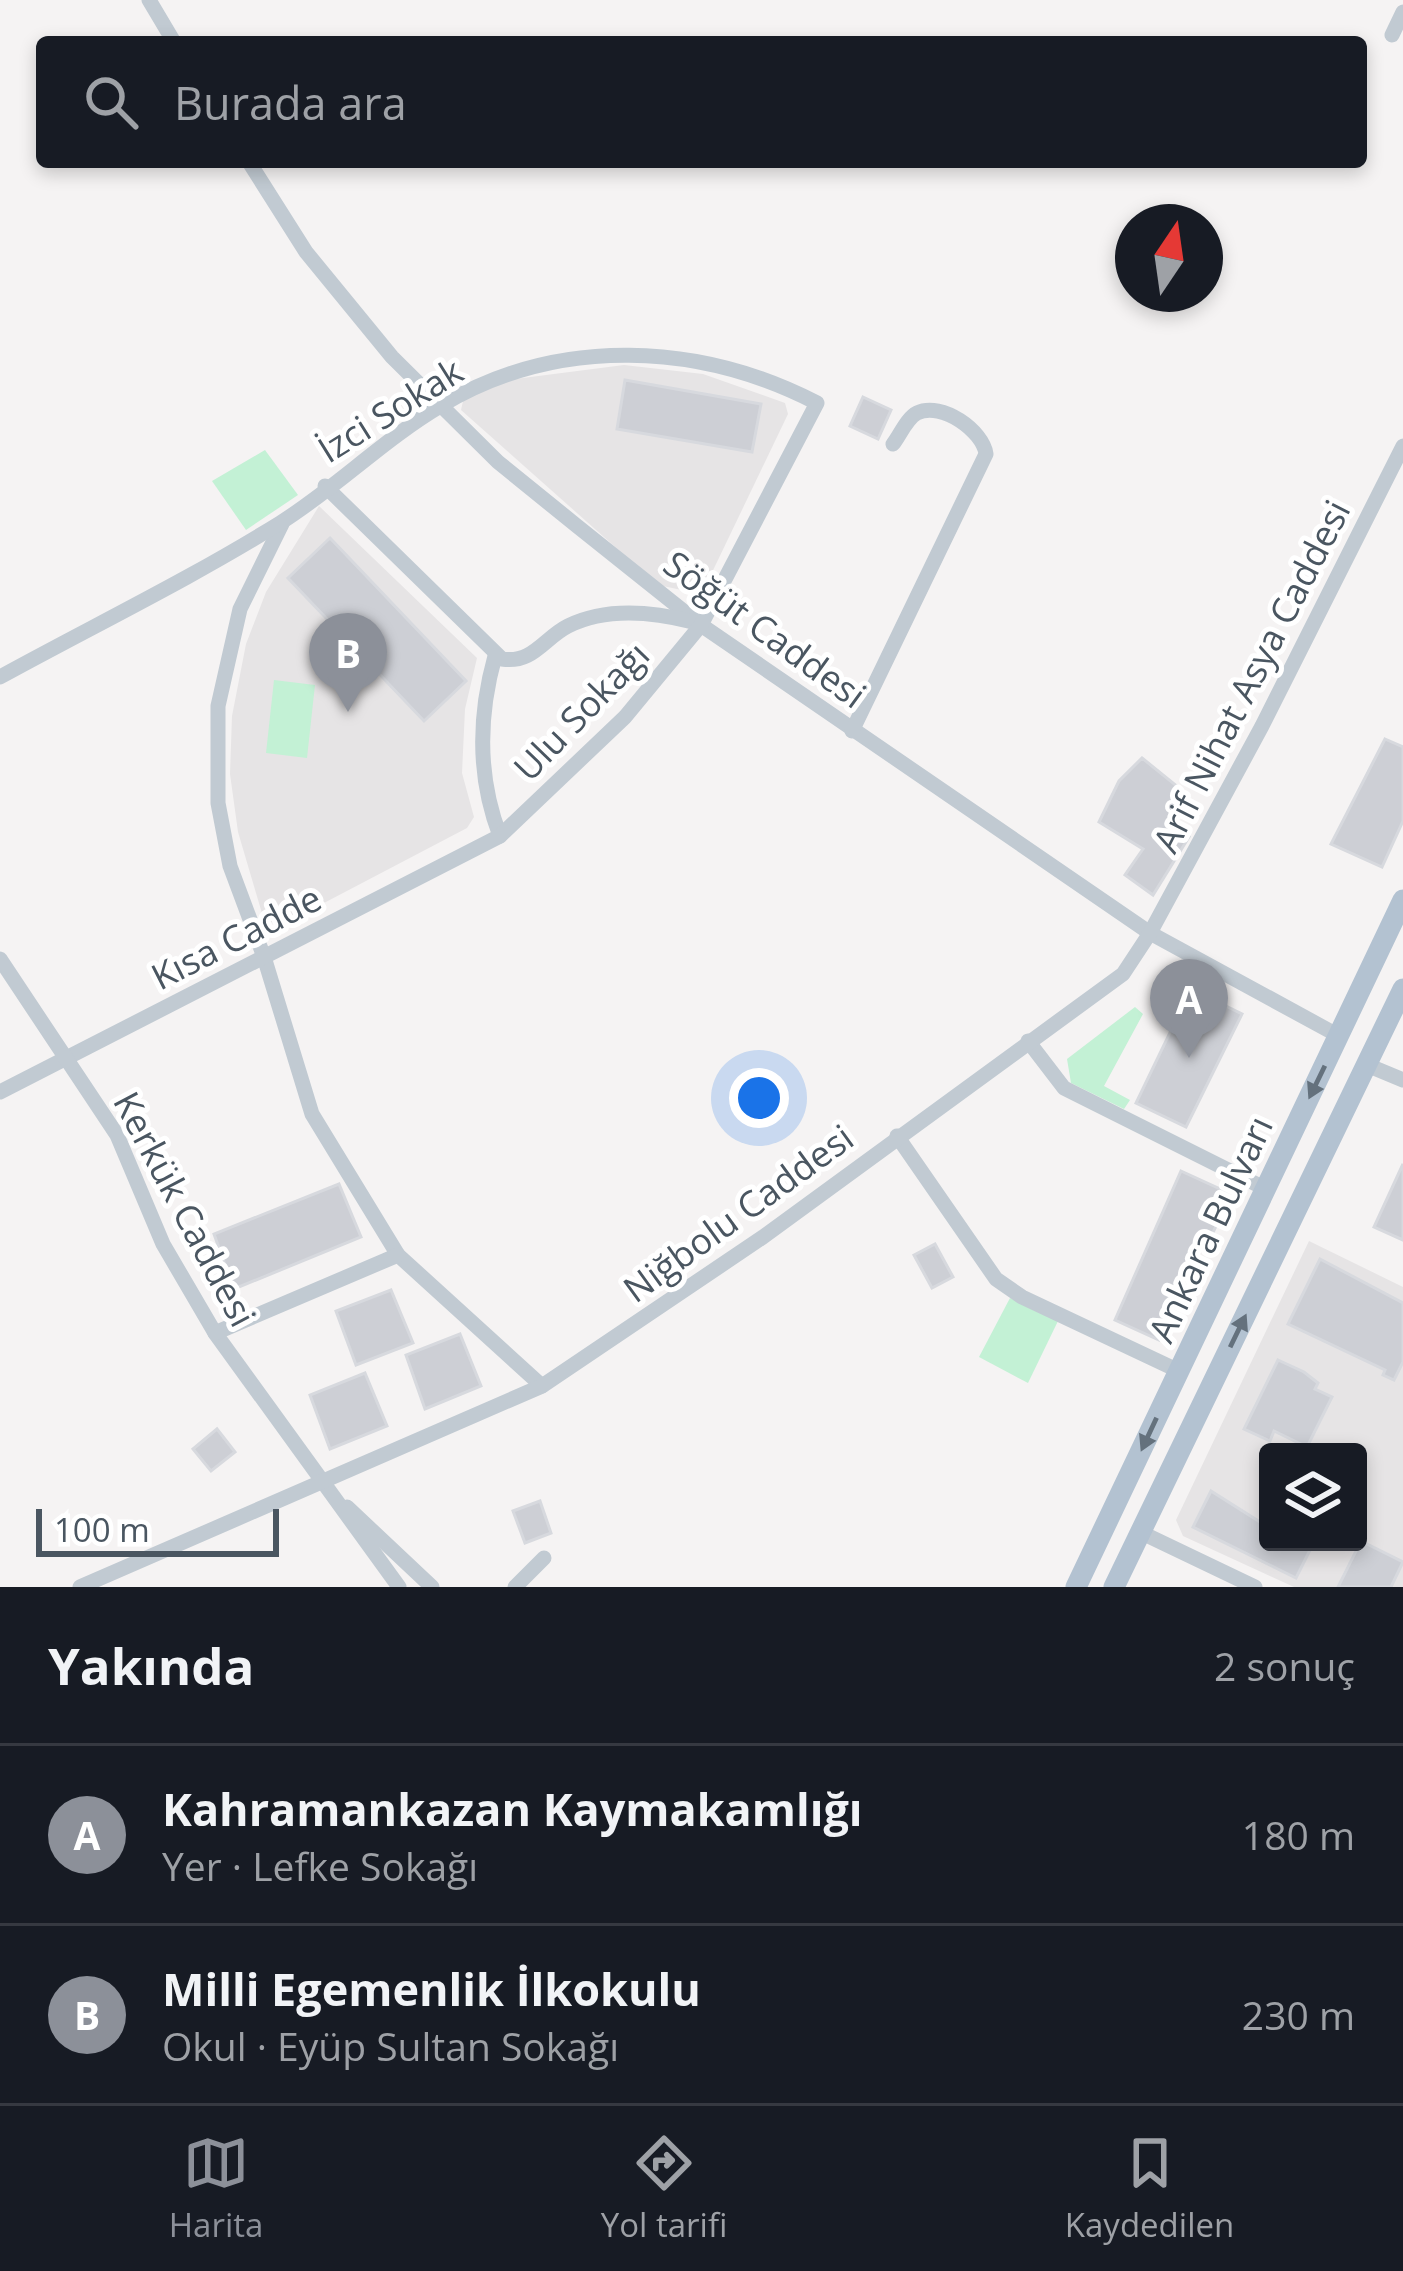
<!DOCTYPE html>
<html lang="tr">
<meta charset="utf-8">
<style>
body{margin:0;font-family:"Open Sans",sans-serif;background:#20242c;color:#f1f3f6}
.controls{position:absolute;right:36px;bottom:36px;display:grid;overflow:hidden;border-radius:12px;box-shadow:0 6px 18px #0003}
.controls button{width:108px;height:108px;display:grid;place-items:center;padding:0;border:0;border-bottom:3px solid #363941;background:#171b24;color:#f1f3f6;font:60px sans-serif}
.compass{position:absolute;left:1115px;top:204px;width:108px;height:108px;border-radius:50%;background:#171b24;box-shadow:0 6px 18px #0003;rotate:13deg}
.scale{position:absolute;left:36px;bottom:30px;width:243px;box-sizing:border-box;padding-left:12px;border:6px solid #4a5661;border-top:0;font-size:33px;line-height:42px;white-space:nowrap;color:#4a5661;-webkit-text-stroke:9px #fff;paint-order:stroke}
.you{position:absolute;left:759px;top:1098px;width:42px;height:42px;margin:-30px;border:9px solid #fff;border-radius:50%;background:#1a73e8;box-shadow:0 0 0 18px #1a73e833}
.badge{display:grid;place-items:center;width:78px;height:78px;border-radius:50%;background:#8c9099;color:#fff;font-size:39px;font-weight:700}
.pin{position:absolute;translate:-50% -99px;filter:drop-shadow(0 3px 6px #0008)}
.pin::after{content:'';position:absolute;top:63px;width:42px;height:36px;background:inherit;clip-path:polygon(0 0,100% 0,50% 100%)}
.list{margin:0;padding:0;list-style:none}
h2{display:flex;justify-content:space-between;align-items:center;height:156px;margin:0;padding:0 48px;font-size:51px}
h2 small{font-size:39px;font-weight:400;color:#9ea1a6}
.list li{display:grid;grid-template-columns:78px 1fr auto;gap:36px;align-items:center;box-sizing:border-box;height:180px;padding:0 48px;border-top:3px solid #363941}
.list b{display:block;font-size:45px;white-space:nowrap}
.list p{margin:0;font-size:39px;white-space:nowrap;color:#9ea1a6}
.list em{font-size:39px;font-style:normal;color:#9ea1a6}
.icon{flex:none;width:66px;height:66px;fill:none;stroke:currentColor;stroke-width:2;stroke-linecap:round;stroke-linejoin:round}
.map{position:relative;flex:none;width:1403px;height:1587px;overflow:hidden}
.search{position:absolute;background:#171b24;box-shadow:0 6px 18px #0003;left:36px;right:36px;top:36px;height:132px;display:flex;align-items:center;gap:30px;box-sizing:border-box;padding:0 42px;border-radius:12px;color:#9ea1a6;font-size:45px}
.sheet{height:516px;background:#171b24}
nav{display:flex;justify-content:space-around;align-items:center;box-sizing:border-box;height:168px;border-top:3px solid #363941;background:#171b24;font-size:33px;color:#9ea1a6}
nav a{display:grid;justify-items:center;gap:6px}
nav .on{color:#8c9099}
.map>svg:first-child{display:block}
.education{fill:#e6e4e5;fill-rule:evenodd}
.green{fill:#c3f1d5}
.building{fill:#cdcfd5;stroke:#d7d9de;stroke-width:3}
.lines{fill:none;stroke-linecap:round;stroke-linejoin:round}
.minor{stroke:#c1cad2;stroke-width:15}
.major{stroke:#b3c2d1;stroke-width:21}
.oneway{fill:#64717d}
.labels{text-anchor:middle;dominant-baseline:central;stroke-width:10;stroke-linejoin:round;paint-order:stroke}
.street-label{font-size:36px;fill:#4a5661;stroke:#fff}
</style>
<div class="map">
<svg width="1403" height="1587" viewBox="0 0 1403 1587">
<rect width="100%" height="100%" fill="#f5f3f3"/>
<g class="education">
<path d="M 624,365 L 703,374 L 785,403 L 788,414 L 705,587 L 696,593 L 658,585 L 461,410 L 464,397 L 515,379 Z"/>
<path d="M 319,506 L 477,658 L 465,709 L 462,773 L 474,817 L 467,828 L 282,925 L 264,920 L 238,832 L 230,774 L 232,716 L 246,644 L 266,592 Z"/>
<path d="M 1309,1241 L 1403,1287 L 1403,1587 L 1294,1587 L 1183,1536 L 1176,1520 ZM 1268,1452 L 1358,1452 L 1358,1542 L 1268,1542 Z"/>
</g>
<g class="green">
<path d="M 265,450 L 298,495 L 246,530 L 212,481 Z"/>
<path d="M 274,680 L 315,685 L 307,758 L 266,753 Z"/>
<path d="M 1135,1007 L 1143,1014 L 1104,1086 L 1130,1100 L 1124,1109 L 1071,1083 L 1067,1059 Z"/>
<path d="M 1010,1298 L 1058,1321 L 1028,1383 L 979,1357 Z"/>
</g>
<g class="building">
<path d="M 625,380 L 761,404 L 752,452 L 617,429 Z"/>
<path d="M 863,397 L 891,410 L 878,439 L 850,426 Z"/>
<path d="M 330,538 L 466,681 L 424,721 L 288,578 Z"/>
<path d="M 1385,739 L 1403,747 L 1403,821 L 1382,867 L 1331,844 Z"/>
<path d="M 1142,758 L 1178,787 L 1174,791 L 1186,803 L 1167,822 L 1189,837 L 1153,895 L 1125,875 L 1143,849 L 1099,822 L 1119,781 Z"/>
<path d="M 1191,989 L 1242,1014 L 1186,1127 L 1136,1103 Z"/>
<path d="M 1403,1164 L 1403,1240 L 1374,1227 Z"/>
<path d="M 1181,1171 L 1231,1194 L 1209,1241 L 1204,1238 L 1159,1340 L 1115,1320 Z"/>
<path d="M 339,1184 L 361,1237 L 234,1289 L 214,1234 Z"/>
<path d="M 935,1244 L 953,1277 L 932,1288 L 914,1255 Z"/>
<path d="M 1320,1259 L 1403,1303 L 1403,1362 L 1394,1380 L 1383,1375 L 1385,1370 L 1288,1324 Z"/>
<path d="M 391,1290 L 413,1343 L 356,1365 L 336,1311 Z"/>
<path d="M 460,1334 L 481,1386 L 425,1409 L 406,1355 Z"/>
<path d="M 1278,1360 L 1304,1372 L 1318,1383 L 1315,1389 L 1332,1397 L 1307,1447 L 1274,1431 L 1270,1441 L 1244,1429 Z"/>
<path d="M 365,1373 L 387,1426 L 330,1449 L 310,1395 Z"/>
<path d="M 217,1429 L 235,1452 L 211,1471 L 193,1449 Z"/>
<path d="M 1211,1491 L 1268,1527 L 1268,1542 L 1314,1542 L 1296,1578 L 1193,1527 Z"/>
<path d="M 540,1501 L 551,1533 L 525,1543 L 513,1511 Z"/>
<path d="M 1361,1541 L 1403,1562 L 1391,1587 L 1338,1587 Z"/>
</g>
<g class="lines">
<g class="minor">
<path d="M 149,0 L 174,42"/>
<path d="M 1392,35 L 1403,12"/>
<path d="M 249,162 L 306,252 L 392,357 L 498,462 L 577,526 L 701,625 L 1150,933 L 1339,1036"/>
<path d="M 325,486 L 502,659 C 533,664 544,638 568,626 C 606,607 654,612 693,622"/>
<path d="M 282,524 L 240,609 L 218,706 L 218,803 L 230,866 L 264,957 L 312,1114 L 398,1255 L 542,1386"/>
<path d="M 495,656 C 478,717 477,776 500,836"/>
<path d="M 0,677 C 93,626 190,579 280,523 C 336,488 384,439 442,405 C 558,336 699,342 817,403 L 701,625 L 625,717 L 500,836 L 0,1092"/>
<path d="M 852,731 L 986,454 C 983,431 942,401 917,413 C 907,418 900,435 893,444"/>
<path d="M 0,959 L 117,1135 L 163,1244 L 215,1333 L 399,1587"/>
<path d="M 1028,1041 L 1064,1088 L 1266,1189"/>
<path d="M 1367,1065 L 1403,1080"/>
<path d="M 897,1136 L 996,1279 L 1022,1297 L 1179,1371"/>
<path d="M 215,1333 L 398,1255"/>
<path d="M 347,1507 L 432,1587"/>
<path d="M 1140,1532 L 1255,1587"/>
<path d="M 80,1587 L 542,1386 L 763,1237 L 1123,974 L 1150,933 L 1262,726 L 1403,446"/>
<path d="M 515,1587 L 544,1558"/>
</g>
<g class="major">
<path d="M 1076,1587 L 1403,900"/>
<path d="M 1114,1587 L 1403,989"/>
</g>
</g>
<defs><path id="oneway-solid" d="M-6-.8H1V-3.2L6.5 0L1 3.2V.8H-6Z" transform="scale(3)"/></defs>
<g class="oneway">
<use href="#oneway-solid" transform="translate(1317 1082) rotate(116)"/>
<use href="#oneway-solid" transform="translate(1238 1331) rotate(-64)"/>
<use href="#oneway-solid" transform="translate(1149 1434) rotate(115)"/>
</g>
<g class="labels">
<g class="street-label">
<text transform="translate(390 410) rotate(-32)">İzci Sokak</text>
<text transform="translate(765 629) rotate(36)">Söğüt Caddesi</text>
<text transform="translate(1251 676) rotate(-63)">Arif Nihat Asya Caddesi</text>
<text transform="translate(581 711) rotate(-46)">Ulu Sokağı</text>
<text transform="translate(236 937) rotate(-27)">Kısa Cadde</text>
<text transform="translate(185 1209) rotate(62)">Kerkük Caddesi</text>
<text transform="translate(738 1213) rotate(-36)">Niğbolu Caddesi</text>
<text transform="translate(1210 1229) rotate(-65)">Ankara Bulvarı</text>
</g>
</g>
</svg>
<div class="controls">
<button><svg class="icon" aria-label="layers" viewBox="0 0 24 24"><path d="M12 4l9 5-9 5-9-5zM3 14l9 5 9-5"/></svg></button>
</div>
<svg class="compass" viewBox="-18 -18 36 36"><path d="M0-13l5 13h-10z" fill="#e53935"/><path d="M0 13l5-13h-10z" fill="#9ea1a6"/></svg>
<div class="scale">100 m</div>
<div class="you"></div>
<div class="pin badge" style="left:1189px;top:1058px">A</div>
<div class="pin badge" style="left:348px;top:712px">B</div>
<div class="search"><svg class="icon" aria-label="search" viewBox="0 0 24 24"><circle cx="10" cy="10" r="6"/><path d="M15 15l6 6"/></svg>Burada ara</div>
</div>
<section class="sheet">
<h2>Yakında<small>2 sonuç</small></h2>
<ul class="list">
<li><span class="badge">A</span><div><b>Kahramankazan Kaymakamlığı</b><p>Yer · Lefke Sokağı</p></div><em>180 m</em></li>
<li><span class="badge">B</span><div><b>Milli Egemenlik İlkokulu</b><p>Okul · Eyüp Sultan Sokağı</p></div><em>230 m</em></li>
</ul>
</section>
<nav>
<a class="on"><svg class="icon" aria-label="map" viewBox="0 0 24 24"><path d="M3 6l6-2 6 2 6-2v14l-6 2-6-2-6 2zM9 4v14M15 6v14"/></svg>Harita</a>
<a><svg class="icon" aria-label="directions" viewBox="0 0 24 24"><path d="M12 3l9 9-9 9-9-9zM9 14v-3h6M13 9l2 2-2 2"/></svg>Yol tarifi</a>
<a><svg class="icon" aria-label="saved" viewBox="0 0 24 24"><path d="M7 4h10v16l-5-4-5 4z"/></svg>Kaydedilen</a>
</nav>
